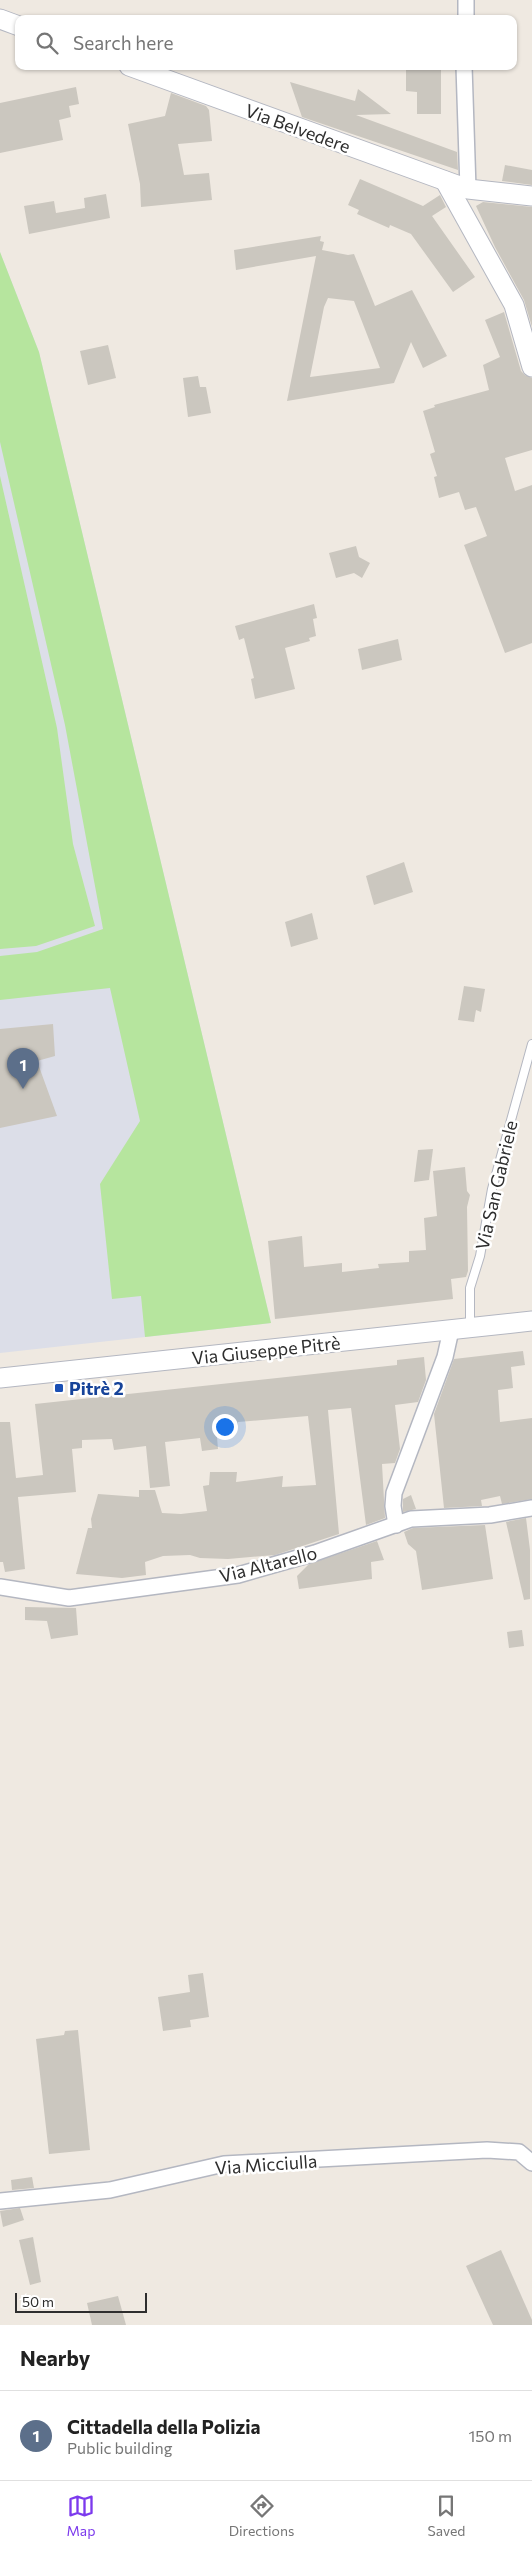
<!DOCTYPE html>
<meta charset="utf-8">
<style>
body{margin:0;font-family:Commissioner,sans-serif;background:#f6f6f6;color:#222}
.scale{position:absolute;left:15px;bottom:12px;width:132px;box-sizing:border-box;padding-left:5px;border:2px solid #2e2e2e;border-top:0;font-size:14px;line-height:18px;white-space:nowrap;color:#2e2e2e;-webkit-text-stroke:4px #fff;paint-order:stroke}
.you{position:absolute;left:224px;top:1426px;width:18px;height:18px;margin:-12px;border:4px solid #fff;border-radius:50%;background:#1a73e8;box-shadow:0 0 0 8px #1a73e833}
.badge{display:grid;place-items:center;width:32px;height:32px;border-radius:50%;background:#7c3aed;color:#fff;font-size:16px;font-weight:700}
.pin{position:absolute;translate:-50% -41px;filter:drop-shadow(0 1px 2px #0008)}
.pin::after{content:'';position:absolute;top:26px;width:18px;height:15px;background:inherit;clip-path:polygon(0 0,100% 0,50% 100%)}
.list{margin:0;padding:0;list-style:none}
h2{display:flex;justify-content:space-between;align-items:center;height:65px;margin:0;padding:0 20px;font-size:21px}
h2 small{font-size:16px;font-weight:400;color:#767676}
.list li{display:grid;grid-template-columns:32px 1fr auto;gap:15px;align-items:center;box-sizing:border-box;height:90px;padding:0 20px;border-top:1px solid #e0e0e0}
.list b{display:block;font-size:19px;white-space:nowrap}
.list p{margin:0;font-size:16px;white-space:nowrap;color:#767676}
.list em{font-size:16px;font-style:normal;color:#767676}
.icon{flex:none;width:28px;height:28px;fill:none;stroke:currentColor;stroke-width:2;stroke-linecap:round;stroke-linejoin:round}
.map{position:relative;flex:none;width:532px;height:2325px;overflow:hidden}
.search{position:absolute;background:#fff;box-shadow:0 1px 4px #0004;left:15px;right:15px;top:15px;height:55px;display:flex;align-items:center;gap:12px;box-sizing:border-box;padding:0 18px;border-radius:10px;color:#767676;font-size:19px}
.sheet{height:155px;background:#fff}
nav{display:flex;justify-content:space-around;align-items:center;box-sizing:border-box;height:70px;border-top:1px solid #e0e0e0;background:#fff;font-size:14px;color:#767676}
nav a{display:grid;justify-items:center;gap:2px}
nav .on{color:#7c3aed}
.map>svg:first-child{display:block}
.airport{fill:#dcdee8}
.green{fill:#b6e59e}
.building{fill:#cbc7bf;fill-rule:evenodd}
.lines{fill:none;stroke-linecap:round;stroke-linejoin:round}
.service-casing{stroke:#b4b7c1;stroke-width:10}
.minor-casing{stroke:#b4b7c1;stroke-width:18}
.tertiary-casing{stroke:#b4b7c1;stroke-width:21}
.service{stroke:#fff;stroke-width:8}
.minor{stroke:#fff;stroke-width:15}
.tertiary{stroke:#fff;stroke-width:19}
.transit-dot{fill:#1a4fb4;stroke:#fff;stroke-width:2}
.labels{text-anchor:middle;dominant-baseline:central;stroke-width:5;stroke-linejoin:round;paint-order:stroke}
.street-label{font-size:18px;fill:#2e2e2e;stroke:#fff}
.transit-label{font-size:18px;font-weight:bold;fill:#164399;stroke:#fff;text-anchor:start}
</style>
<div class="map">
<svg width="532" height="2325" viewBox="0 0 532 2325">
<rect width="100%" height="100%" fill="#efe9e1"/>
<path class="airport" d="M 0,252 L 39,352 L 271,1323 L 0,1353 Z"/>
<g class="green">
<path d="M 0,252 L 39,352 L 271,1323 L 145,1337 L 141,1296 L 112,1299 L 100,1184 L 140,1121 L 110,988 L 0,1000 L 0,956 L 37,952 L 103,929 L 65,725 L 0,442 Z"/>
<path d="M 0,476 L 57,728 L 73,844 L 95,926 L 36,946 L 0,949 Z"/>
</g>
<g class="building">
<path d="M 406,66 L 441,66 L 441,114 L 417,114 L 417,92 L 406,91 Z"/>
<path d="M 290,82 L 355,101 L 358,89 L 391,114 L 356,115 L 457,152 L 458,170 L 302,117 Z"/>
<path d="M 76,87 L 79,104 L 69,106 L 71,117 L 59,120 L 63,140 L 0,153 L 0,103 Z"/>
<path d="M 171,93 L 206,106 L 209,110 L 212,141 L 178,144 L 184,175 L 209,173 L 212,200 L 141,207 L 140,184 L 128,124 L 165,116 Z"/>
<path d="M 505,165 L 532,170 L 532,185 L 502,181 Z"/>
<path d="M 360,179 L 423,206 L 440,195 L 446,207 L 432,216 L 475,277 L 453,292 L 411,234 L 390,225 L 389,228 L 357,214 L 359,210 L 348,205 Z"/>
<path d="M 106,194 L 110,218 L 29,234 L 24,206 L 54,201 L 56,213 L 85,208 L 84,198 Z"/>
<path d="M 483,202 L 532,207 L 532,327 L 524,300 L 495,247 L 476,206 Z"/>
<path d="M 321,236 L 320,241 L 324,242 L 322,250 L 348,255 L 354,254 L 375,306 L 412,290 L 447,356 L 423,368 L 411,342 L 394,383 L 287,401 L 316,256 L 236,270 L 234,250 ZM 328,298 L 354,301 L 380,368 L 310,377 L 324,307 Z"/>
<path d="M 504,312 L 521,371 L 525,375 L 532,378 L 532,450 L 505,458 L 515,491 L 532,485 L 532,643 L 505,653 L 464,545 L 487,536 L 476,507 L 465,510 L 459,492 L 439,498 L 434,477 L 437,476 L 430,454 L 435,452 L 423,411 L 435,407 L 434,405 L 489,390 L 483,365 L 500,357 L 485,320 Z"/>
<path d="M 108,345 L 116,378 L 88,385 L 80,351 Z"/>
<path d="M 198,376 L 200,387 L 206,387 L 211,413 L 188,417 L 183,378 Z"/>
<path d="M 356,546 L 359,557 L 370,563 L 362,578 L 354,573 L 336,578 L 329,553 Z"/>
<path d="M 314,604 L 317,618 L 313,619 L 316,636 L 309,638 L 310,641 L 285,648 L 295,689 L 255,699 L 251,679 L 254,678 L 244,638 L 239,640 L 235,626 Z"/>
<path d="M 398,639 L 402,660 L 362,670 L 358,649 Z"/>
<path d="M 404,862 L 413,892 L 374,905 L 366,876 Z"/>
<path d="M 312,913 L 318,939 L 291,947 L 285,922 Z"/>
<path d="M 464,986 L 485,989 L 481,1012 L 476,1010 L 474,1022 L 458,1020 Z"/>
<path d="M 53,1024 L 55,1056 L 37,1061 L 57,1116 L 0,1128 L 0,1029 Z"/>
<path d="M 433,1149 L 429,1180 L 414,1182 L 418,1150 Z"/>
<path d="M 465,1167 L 467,1191 L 470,1195 L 467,1207 L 468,1271 L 466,1277 L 451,1279 L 453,1299 L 275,1319 L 268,1241 L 302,1236 L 304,1267 L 342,1263 L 342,1272 L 379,1268 L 378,1264 L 409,1262 L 409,1251 L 426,1250 L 424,1218 L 437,1216 L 433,1171 Z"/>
<path d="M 523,1351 L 525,1365 L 511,1367 L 513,1388 L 498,1390 L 500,1422 L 532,1418 L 532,1499 L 502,1504 L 500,1496 L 481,1500 L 482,1506 L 444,1508 L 434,1414 L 454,1359 Z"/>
<path d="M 424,1357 L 426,1380 L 418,1402 L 395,1405 L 400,1449 L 395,1463 L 382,1464 L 385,1518 L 366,1525 L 351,1408 L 328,1410 L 339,1534 L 275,1555 L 228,1559 L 200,1558 L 190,1555 L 163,1556 L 145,1562 L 146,1575 L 122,1578 L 76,1574 L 88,1528 L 92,1528 L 91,1519 L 98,1494 L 139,1497 L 139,1490 L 155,1490 L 162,1513 L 181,1514 L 207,1511 L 203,1486 L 209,1485 L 210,1472 L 237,1472 L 236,1482 L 283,1476 L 282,1487 L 316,1485 L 308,1416 L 238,1422 L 238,1425 L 231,1425 L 232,1435 L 217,1437 L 218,1449 L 202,1451 L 200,1438 L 165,1442 L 170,1486 L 150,1488 L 146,1446 L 114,1450 L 112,1439 L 82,1440 L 82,1448 L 72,1449 L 76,1492 L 18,1497 L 25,1569 L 5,1572 L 3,1562 L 0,1562 L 0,1422 L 10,1422 L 16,1478 L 43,1475 L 35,1404 L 397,1365 L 397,1360 Z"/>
<path d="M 411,1495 L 416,1509 L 403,1512 L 403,1499 Z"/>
<path d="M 526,1518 L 530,1550 L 530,1599 L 524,1600 L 506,1522 Z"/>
<path d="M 485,1525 L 493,1579 L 422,1590 L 416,1551 L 408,1544 L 404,1532 L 413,1528 Z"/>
<path d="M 377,1541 L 384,1560 L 371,1562 L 372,1579 L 299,1589 L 297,1576 L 309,1564 Z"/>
<path d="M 25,1607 L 76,1608 L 78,1635 L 51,1639 L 47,1621 L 25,1620 Z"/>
<path d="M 522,1630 L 524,1646 L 509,1648 L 507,1632 Z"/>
<path d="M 203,1973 L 209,2017 L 190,2020 L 191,2027 L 163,2031 L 158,1997 L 190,1992 L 188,1975 Z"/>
<path d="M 78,2030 L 90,2150 L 49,2154 L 36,2039 L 64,2035 L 65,2031 Z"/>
<path d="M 32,2177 L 34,2188 L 12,2190 L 11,2180 Z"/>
<path d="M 20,2208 L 24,2220 L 3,2227 L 0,2211 Z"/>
<path d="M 33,2237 L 41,2282 L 30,2285 L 19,2240 Z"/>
<path d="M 501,2250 L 532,2320 L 532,2325 L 493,2325 L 466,2266 Z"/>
<path d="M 118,2296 L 126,2325 L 92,2325 L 87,2303 Z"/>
</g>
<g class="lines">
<defs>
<path id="service" d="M 470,1328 L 470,1288 L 480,1256 L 492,1189 L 532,1044"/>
<g id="minor">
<path d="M 466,19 L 466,0"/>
<path d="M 464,66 L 468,189"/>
<path d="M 396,1525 L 393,1506 L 394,1493 L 445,1357 L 451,1330"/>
<path d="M 0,1587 L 69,1598 L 238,1575 L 315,1553 L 411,1519 L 490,1515 L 532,1508"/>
<path d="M 0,2201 L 110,2190 L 224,2164 L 487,2150 L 519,2152 L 532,2163"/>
</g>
<g id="tertiary">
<path d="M 0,19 L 19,26"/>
<path d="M 129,66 L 468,189 L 532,196"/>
<path d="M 445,181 L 514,305 L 532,367"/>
<path d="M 0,1378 L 532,1321"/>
</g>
</defs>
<use href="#service" class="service-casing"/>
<use href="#minor" class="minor-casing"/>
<use href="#tertiary" class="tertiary-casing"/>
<use href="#service" class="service"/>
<use href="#minor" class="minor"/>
<use href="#tertiary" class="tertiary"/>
</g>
<rect class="transit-dot" x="54" y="1383" width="10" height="10" rx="2.5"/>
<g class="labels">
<g class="street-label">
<text transform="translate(298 128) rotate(20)">Via Belvedere</text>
<text transform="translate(496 1185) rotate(-77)">Via San Gabriele</text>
<text transform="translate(266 1350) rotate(-6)">Via Giuseppe Pitrè</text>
<text transform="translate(268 1564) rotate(-14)">Via Altarello</text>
<text transform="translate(266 2164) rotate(-4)">Via Micciulla</text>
</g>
<g class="transit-label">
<text x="69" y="1388">Pitrè 2</text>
</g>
</g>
</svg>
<div class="scale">50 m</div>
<div class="you"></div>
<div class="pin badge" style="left:23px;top:1089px;background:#5c6f8a">1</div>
<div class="search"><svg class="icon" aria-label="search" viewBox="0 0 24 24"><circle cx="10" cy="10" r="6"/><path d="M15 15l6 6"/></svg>Search here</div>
</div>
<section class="sheet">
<h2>Nearby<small></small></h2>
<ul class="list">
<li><span class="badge" style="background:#5c6f8a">1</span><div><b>Cittadella della Polizia</b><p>Public building</p></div><em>150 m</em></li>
</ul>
</section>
<nav>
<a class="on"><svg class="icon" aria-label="map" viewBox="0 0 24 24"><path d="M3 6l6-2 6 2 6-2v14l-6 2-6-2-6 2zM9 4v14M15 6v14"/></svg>Map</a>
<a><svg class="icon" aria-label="directions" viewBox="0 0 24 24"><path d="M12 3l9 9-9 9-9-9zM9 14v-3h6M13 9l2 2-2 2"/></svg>Directions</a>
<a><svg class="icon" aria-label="saved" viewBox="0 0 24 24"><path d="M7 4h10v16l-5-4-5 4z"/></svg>Saved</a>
</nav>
